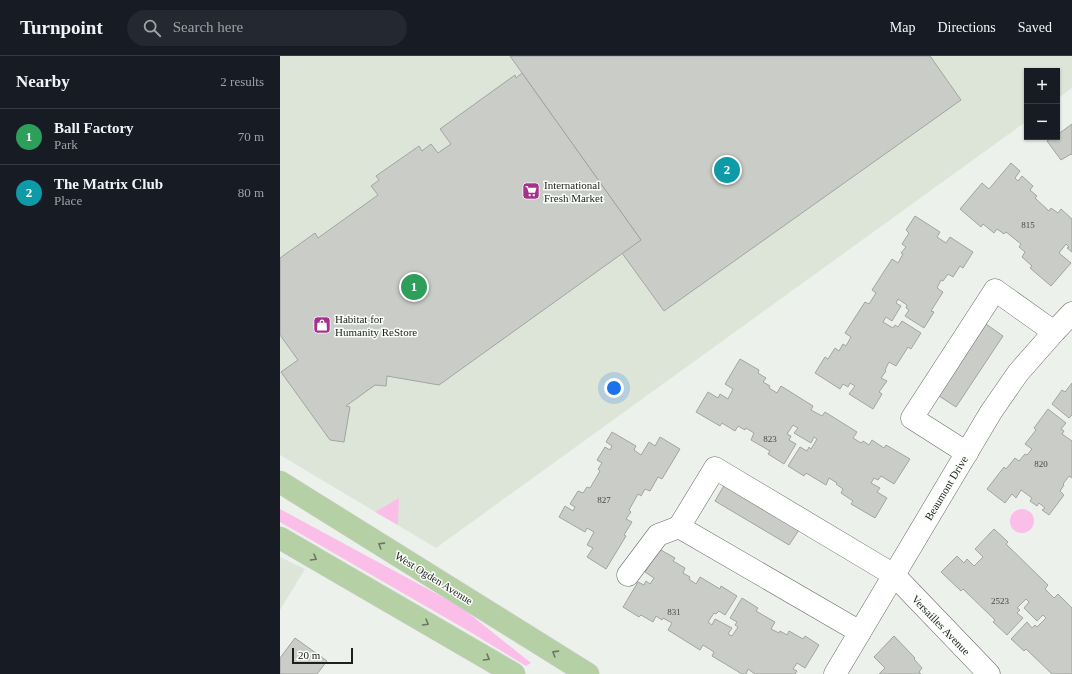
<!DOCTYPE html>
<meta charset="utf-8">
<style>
body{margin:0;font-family:Georgia,serif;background:#242831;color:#f1f3f6}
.controls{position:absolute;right:12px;top:12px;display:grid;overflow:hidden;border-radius:0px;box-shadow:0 1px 3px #0004}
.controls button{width:36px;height:36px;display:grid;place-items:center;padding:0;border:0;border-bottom:1px solid #363941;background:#171b24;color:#f1f3f6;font:20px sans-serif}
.scale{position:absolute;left:12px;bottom:10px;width:61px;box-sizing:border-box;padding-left:4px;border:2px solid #1e1f1e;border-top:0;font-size:11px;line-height:14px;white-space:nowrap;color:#1e1f1e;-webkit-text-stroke:3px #fafef8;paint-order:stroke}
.you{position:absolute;left:334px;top:332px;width:14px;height:14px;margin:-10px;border:3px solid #fff;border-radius:50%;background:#1a73e8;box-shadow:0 0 0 6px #1a73e833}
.badge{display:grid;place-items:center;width:26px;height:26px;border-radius:50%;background:#ce9cc6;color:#fff;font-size:13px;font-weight:700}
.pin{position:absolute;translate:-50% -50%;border:2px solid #fff;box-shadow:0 1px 4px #0006}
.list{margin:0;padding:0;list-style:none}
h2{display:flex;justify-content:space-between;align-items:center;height:52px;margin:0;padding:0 16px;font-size:17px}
h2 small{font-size:13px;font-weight:400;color:#9ea1a6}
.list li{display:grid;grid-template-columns:26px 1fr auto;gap:12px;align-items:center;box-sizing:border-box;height:56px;padding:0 16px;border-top:1px solid #363941}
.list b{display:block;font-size:15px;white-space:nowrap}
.list p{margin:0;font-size:13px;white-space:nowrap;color:#9ea1a6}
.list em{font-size:13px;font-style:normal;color:#9ea1a6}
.icon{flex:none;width:22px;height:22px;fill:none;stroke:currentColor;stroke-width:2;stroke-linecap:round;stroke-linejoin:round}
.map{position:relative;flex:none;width:792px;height:618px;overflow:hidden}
header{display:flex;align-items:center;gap:24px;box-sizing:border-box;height:56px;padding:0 20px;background:#171b24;border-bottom:1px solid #363941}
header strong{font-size:19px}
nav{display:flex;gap:22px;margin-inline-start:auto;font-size:14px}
.search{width:280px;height:36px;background:#242831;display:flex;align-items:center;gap:10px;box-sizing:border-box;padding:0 14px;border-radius:22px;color:#9ea1a6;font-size:15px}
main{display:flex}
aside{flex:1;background:#171b24}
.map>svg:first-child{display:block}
.built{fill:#dde5d9}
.green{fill:#fbbee9}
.building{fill:#c9ccc7;stroke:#a2a5a0}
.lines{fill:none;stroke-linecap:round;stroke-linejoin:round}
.minor-casing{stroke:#696c67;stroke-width:23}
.major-casing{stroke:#cecece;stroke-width:23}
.minor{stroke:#fff;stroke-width:22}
.major{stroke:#b6d0a6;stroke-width:22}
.oneway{stroke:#6a7862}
.labels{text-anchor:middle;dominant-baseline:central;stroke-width:3;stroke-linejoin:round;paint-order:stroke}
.number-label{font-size:9px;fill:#494a48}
.poi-label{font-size:11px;fill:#1e1f1e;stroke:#fafef8;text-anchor:start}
.street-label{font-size:11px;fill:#1e1f1e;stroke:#fafef8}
</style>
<header>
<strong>Turnpoint</strong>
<div class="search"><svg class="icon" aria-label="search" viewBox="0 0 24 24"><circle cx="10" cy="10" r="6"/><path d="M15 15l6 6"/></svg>Search here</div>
<nav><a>Map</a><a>Directions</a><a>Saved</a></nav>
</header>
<main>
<aside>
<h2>Nearby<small>2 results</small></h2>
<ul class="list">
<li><span class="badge" style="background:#2e9e5b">1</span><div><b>Ball Factory</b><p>Park</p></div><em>70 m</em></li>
<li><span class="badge" style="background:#0f9aa8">2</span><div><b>The Matrix Club</b><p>Place</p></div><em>80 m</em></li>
</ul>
</aside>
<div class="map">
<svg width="792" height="618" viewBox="0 0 792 618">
<rect width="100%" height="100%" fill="#edf1eb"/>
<g class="built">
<path d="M 0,0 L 792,0 L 792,32 L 777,43 L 777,15 L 747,15 L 747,65 L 156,492 L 0,399 Z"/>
<path d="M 0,501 L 25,513 L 0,554 Z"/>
</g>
<g class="green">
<path d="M 119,442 L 118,469 L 95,456 Z"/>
<circle cx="742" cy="465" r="12"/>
<path d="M 0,453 L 181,551 L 251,607 L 246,610 L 192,577 L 0,466 Z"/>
</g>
<g class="building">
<path d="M 230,0 L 650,0 L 681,44 L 384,255 L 342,197 L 361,184 Z"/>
<path d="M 242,17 L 361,184 L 159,329 L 107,320 L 106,330 L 95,329 L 66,350 L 70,351 L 64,386 L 50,384 L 1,316 L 18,304 L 0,279 L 0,202 L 35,177 L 38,182 L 98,139 L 91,130 L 99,124 L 96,120 L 139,90 L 142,95 L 151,88 L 158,97 L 171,88 L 160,73 L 235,19 L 236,22 Z"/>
<path d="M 792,68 L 792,99 L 791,98 L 781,104 L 767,85 L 774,81 L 777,81 L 777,79 Z"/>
<path d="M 731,107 L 740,115 L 735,122 L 738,125 L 742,120 L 753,130 L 750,134 L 757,140 L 755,142 L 769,155 L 771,152 L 778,157 L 781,153 L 792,163 L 792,196 L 787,192 L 789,191 L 786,188 L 779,197 L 791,207 L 771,230 L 750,212 L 752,210 L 742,201 L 745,196 L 739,191 L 741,188 L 726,176 L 724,178 L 717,173 L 714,177 L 703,168 L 701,171 L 680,153 L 702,127 L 709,133 Z"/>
<path d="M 635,160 L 660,176 L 657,181 L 666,187 L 670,181 L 693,196 L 683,212 L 680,210 L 673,221 L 668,218 L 663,225 L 661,224 L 657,232 L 663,236 L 651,255 L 654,256 L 644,272 L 625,260 L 629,254 L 626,252 L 627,249 L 618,243 L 616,247 L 621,250 L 612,265 L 606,261 L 603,266 L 613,272 L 615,269 L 618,271 L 622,265 L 641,277 L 631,293 L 628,291 L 616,310 L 609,306 L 605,314 L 606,315 L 601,322 L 607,325 L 599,336 L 602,338 L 593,353 L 569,338 L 575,330 L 570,327 L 568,331 L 563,328 L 560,333 L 535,317 L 545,301 L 548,303 L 555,292 L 559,295 L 563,288 L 566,290 L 571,281 L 565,277 L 585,246 L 589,248 L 596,237 L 592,234 L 612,203 L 618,207 L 623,198 L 621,197 L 626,191 L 622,188 L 629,177 L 626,174 Z"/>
<path d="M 706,268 L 723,280 L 676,351 L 659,340 Z"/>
<path d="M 460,303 L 479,314 L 478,317 L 486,322 L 483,326 L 490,330 L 489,332 L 497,337 L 501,330 L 533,350 L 531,354 L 542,360 L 545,356 L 577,376 L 573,382 L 581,387 L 583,385 L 589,389 L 592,384 L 604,392 L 606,389 L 630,403 L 614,428 L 601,420 L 598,424 L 594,422 L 591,427 L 600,432 L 597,436 L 607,442 L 595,462 L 571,448 L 573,445 L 561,437 L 563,433 L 556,428 L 557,427 L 549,422 L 546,429 L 526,417 L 524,420 L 508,410 L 520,391 L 527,395 L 529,391 L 531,393 L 537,383 L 534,381 L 531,387 L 514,377 L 518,372 L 513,369 L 507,378 L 511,380 L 509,384 L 516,388 L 504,408 L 488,398 L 490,395 L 471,384 L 474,377 L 466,372 L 465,374 L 458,370 L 455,375 L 442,367 L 440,370 L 416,356 L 428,336 L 438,342 L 440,338 L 448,343 L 453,333 L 445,328 Z"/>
<path d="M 792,327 L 792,359 L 789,362 L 772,348 L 782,334 L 785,336 Z"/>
<path d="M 768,353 L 786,367 L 781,373 L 784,375 L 782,378 L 792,385 L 792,422 L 789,420 L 783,428 L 784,429 L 780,435 L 784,439 L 769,459 L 762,454 L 765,452 L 759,447 L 757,450 L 750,445 L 752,442 L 741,434 L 736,442 L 732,438 L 725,447 L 707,433 L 724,411 L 726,413 L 735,402 L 739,405 L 745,398 L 747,399 L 752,393 L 745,388 L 756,374 L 754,372 Z"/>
<path d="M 332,376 L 356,390 L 354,394 L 361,399 L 369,386 L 375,390 L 380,381 L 400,393 L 382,423 L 378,421 L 370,435 L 365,433 L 361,440 L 358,438 L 349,454 L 351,456 L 346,463 L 352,466 L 344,479 L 346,480 L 326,513 L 307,501 L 313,492 L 307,489 L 314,476 L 307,472 L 305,476 L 279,461 L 285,450 L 293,455 L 295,451 L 290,448 L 298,435 L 303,437 L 307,431 L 310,432 L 320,415 L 318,413 L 322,407 L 317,404 L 325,391 L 330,394 L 332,390 L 326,386 Z"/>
<path d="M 446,426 L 521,471 L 509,489 L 435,445 Z"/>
<path d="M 714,473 L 728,486 L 726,488 L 768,529 L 765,533 L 774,542 L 778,538 L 792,552 L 792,618 L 772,618 L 746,593 L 744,595 L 731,583 L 747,566 L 752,572 L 755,569 L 757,571 L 766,562 L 763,559 L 757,565 L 744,552 L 749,546 L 746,543 L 737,552 L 740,554 L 737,557 L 743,562 L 727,579 L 713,566 L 715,564 L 683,533 L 681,535 L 661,516 L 677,500 L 684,507 L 687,503 L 694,510 L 703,501 L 695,493 Z"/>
<path d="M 379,493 L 395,502 L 393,505 L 405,512 L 403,517 L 410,521 L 409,523 L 416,528 L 420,521 L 440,533 L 441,530 L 457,540 L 445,559 L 439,555 L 436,558 L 434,557 L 428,566 L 432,569 L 435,563 L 452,572 L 448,578 L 452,580 L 458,571 L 455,569 L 457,566 L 450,562 L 462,542 L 478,552 L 476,555 L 495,566 L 491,573 L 499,577 L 500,575 L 507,579 L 509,575 L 523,583 L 525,580 L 539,589 L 525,612 L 517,607 L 513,613 L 517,615 L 515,618 L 475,618 L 468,613 L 466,618 L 462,618 L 432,600 L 434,596 L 423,589 L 420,594 L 388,574 L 392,567 L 383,562 L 382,564 L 376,560 L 373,566 L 361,559 L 359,561 L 343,551 L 358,526 L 364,529 L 366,525 L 370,528 L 374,522 L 365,516 Z"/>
<path d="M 614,580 L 635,602 L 634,603 L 642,612 L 639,616 L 641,618 L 599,618 L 605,612 L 594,601 Z"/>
<path d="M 15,582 L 47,605 L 37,618 L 0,618 L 0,602 Z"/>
</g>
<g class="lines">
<defs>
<g id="minor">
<path d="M 687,397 L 632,362 L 715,234 L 774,276"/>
<path d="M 348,519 L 378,479 L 399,471"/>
<path d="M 580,576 L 399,471 L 435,412 L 614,519 L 709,618"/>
<path d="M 555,618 L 711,356 L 738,317 L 774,276 L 792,257"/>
</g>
<g id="major">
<path d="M 0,426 L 308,618"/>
<path d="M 0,482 L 234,618"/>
</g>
</defs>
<use href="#minor" class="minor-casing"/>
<use href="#major" class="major-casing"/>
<use href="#minor" class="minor"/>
<use href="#major" class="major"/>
</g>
<defs><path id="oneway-chevron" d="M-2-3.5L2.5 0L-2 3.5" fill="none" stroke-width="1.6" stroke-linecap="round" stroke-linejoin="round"/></defs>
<g class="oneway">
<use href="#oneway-chevron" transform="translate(101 489) rotate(-148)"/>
<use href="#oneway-chevron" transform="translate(34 502) rotate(30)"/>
<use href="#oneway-chevron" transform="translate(146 567) rotate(30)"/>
<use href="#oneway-chevron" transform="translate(275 597) rotate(-148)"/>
<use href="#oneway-chevron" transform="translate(207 602) rotate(30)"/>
</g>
<defs>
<symbol id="supermarket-square" viewBox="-11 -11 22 22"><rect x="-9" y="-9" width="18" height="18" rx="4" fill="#a4318c" stroke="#fafef8"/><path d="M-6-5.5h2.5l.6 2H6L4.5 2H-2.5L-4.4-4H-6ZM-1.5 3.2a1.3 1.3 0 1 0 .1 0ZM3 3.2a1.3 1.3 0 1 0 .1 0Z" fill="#fff"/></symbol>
<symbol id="shop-square" viewBox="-11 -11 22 22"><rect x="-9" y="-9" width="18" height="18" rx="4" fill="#a4318c" stroke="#fafef8"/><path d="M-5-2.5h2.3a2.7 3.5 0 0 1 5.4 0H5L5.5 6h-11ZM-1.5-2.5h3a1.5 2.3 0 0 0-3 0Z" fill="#fff"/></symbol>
</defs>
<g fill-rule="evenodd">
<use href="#supermarket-square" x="241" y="125" width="20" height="20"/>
<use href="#shop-square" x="32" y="259" width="20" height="20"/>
</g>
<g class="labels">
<g class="number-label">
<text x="748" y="169">815</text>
<text x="490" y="383">823</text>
<text x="761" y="408">820</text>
<text x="324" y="444">827</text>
<text x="720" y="545">2523</text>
<text x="394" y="556">831</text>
</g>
<g class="poi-label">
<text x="264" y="129">International<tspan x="264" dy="13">Fresh Market</tspan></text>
<text x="55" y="263">Habitat for<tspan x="55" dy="13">Humanity ReStore</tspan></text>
</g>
<g class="street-label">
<text transform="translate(666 432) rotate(-59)">Beaumont Drive</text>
<text transform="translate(154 522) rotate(32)">West Ogden Avenue</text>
<text transform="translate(661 569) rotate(46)">Versailles Avenue</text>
</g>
</g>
</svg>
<div class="controls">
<button>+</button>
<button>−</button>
</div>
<div class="scale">20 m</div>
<div class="you"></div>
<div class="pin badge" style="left:134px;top:231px;background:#2e9e5b">1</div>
<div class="pin badge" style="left:447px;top:114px;background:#0f9aa8">2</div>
</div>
</main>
